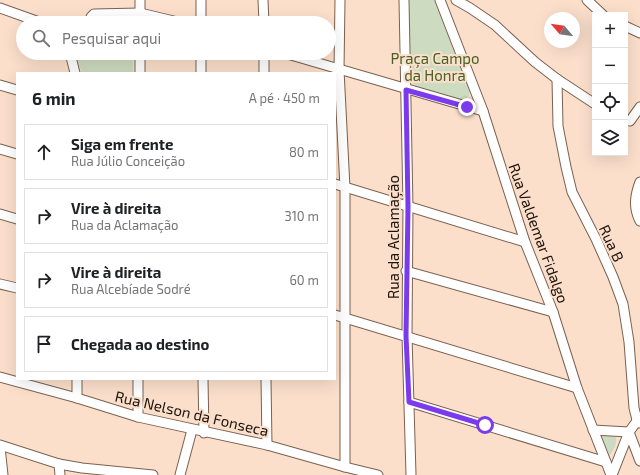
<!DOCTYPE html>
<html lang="pt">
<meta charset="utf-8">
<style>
body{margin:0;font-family:"Exo 2",sans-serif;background:#f2f2f2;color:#202124}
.controls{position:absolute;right:12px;top:12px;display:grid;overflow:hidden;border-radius:0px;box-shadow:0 4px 16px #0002}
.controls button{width:36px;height:36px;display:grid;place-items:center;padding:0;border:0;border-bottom:1px solid #e0e0e0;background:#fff;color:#202124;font:20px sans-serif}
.compass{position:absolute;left:544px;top:12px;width:36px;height:36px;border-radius:50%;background:#fff;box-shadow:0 4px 16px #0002;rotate:299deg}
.stop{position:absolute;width:12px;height:12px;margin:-9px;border:3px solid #7c3aed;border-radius:50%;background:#fff}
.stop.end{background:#7c3aed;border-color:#fff;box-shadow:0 1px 4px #0008}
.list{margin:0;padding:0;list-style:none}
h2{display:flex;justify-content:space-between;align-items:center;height:52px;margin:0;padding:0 16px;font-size:17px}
h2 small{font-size:13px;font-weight:400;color:#757577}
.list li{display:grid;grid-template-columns:26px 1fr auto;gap:12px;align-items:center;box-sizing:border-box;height:56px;margin:0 8px 8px;padding:0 8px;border:1px solid #e0e0e0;border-radius:0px}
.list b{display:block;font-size:15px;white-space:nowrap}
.list p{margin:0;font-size:13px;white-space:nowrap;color:#757577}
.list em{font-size:13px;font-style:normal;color:#757577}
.icon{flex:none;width:22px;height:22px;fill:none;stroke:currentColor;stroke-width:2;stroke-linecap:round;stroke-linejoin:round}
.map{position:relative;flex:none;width:640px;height:475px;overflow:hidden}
.search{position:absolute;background:#fff;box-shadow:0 4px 16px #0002;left:16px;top:16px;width:320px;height:44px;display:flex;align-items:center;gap:10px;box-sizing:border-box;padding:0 14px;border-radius:22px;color:#757577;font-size:15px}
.panel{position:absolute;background:#fff;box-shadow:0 4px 16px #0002;left:16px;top:72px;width:320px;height:308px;border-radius:0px}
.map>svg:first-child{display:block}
.green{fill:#cddbc0}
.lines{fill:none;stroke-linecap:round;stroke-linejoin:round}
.minor-casing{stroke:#7a6150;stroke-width:11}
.minor{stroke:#fff;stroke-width:9}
.route{stroke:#7c3aed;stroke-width:5}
.labels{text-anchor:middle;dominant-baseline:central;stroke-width:4;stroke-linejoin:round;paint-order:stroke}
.park-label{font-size:15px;fill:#476025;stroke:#fbdfcb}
.street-label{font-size:15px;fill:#1d140d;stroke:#fbdfcb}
</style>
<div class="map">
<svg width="640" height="475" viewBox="0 0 640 475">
<rect width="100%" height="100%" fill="#fbdfcb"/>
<g class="green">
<path d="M 408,0 L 436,0 L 470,89 C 470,95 468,99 462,100 C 450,97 417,91 411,81 Z"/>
<path d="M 96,16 L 128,19 L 130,23 L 95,23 Z"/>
<path d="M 86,53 L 133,53 L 133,73 L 82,73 L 77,60 L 87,56 Z"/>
<path d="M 600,435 L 615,435 C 619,442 612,454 606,459 Z"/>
</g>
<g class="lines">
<defs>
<g id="minor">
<path d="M 140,0 L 140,23"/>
<path d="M 201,0 L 201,23"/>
<path d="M 263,0 L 264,23"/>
<path d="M 340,0 L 339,70 L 345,188 L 345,467"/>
<path d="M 404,0 L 408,207 L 407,336 L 411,475"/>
<path d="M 440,0 L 483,111 L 525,242 L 553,312 L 577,388 L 611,475"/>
<path d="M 456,0 L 470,8 L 495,25 L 535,62 L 557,79 L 595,104"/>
<path d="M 587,0 L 603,15"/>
<path d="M 0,8 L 42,23"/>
<path d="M 91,23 L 91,17 L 94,14 L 140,13 L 182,23"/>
<path d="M 625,26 L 640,33"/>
<path d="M 70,53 L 75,73"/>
<path d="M 284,53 L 483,111"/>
<path d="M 140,73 L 140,53"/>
<path d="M 201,73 L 201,53"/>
<path d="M 264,73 L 264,53"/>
<path d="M 557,79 L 558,126 L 566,167 L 572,192 L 596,239 L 613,277 L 623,304 L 629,342 L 634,408 L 637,420 L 640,423"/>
<path d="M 0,85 L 17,90"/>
<path d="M 630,121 L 640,107"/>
<path d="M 0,149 L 17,154"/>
<path d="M 640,182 C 635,195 633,207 640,221"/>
<path d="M 335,184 L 525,242"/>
<path d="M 0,214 L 17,219"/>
<path d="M 406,271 L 553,312"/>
<path d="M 0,284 L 17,288"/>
<path d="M 335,315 L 577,388"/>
<path d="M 0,377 L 77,398 L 138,417 L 267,445 L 345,467 L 378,475"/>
<path d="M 77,379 L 77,398"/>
<path d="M 203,379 L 204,433"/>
<path d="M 266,379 L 267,445"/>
<path d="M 409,402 L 606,462"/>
<path d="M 138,417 L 138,379"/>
<path d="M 593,430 L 629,432 L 640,461"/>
<path d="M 0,445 L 59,464 L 82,468 L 153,475"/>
<path d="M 0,447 L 3,475"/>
<path d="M 59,464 L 60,475"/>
<path d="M 180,475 L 192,430"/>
<path d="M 612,475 L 629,432 L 640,417"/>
</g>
</defs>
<use href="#minor" class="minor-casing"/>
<use href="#minor" class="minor"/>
</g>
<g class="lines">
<path class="route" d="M 467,107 L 406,90 L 408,207 L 406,336 L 409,402 L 485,425"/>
</g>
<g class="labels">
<g class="park-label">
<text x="435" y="58">Praça Campo<tspan x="435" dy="17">da Honra</tspan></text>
</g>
<g class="street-label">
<text transform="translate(539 233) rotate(70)">Rua Valdemar Fidalgo</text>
<text transform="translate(393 237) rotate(-90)">Rua da Aclamação</text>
<text transform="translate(612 243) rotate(65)">Rua B</text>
<text transform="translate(192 413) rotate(13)">Rua Nelson da Fonseca</text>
</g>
</g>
</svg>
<div class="controls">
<button>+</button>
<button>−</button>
<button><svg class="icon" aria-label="locate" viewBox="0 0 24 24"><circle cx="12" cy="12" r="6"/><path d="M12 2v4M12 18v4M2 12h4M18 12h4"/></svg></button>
<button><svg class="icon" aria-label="layers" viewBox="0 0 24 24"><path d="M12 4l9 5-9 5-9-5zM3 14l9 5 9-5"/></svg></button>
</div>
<svg class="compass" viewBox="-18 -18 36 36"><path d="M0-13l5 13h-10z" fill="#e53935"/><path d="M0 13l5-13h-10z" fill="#757577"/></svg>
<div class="stop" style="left:485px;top:425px"></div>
<div class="stop end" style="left:467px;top:107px"></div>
<div class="search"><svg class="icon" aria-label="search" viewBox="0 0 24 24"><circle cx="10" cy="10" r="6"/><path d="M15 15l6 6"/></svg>Pesquisar aqui</div>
<section class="panel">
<h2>6 min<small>A pé · 450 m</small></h2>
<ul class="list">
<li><svg class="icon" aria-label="ahead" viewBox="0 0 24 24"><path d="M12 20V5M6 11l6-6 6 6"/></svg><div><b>Siga em frente</b><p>Rua Júlio Conceição</p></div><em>80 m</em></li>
<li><svg class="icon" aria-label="right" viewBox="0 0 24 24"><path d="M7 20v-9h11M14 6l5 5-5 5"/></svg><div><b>Vire à direita</b><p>Rua da Aclamação</p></div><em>310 m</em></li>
<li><svg class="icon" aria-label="right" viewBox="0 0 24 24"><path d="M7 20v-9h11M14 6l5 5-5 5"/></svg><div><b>Vire à direita</b><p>Rua Alcebíade Sodré</p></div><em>60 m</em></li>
<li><svg class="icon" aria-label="arrive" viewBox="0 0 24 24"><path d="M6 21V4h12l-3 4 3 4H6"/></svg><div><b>Chegada ao destino</b></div></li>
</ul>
</section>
</div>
